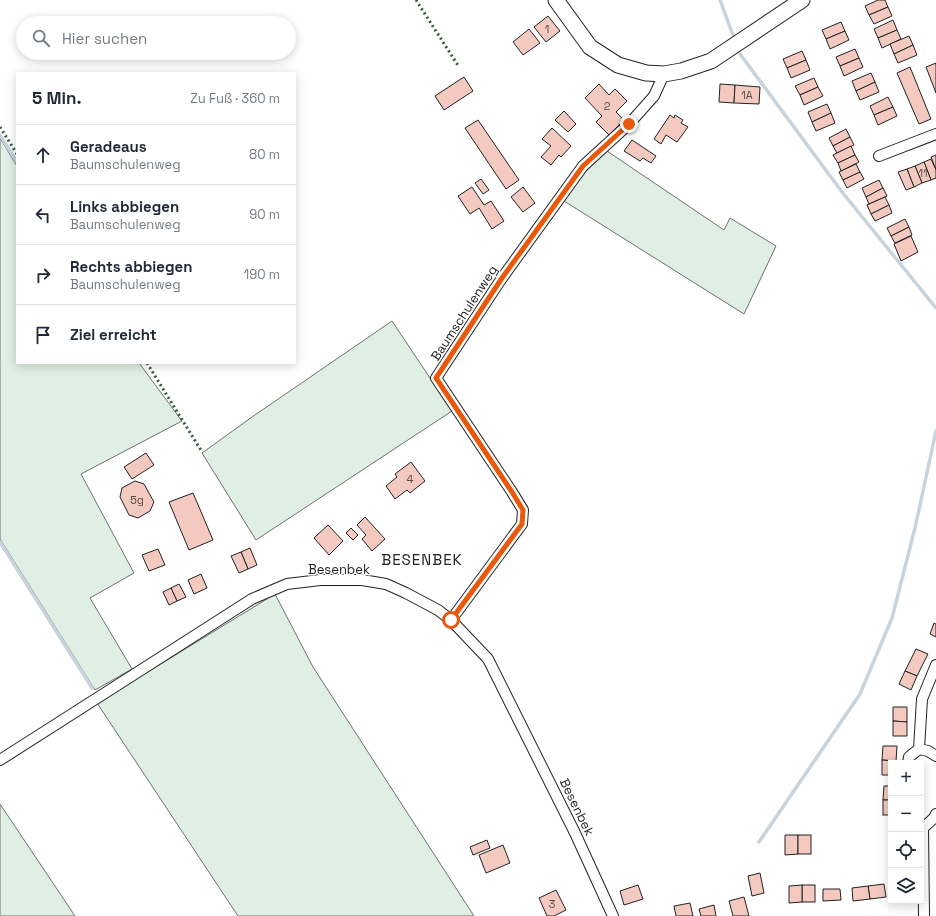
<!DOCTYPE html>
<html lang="de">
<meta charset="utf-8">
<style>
body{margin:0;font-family:"Space Grotesk",sans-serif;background:#f6f6f7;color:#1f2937}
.controls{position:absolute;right:12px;bottom:12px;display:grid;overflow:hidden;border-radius:0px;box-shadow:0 2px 10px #0003}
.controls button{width:36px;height:36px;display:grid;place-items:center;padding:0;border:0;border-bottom:1px solid #e0e1e3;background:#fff;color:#1f2937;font:20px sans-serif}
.stop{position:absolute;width:12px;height:12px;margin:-9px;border:3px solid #ea580c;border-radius:50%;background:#fff}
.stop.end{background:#ea580c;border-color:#fff;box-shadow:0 1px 4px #0008}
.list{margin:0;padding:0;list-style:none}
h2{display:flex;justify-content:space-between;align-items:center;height:52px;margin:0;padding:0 16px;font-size:17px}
h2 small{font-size:13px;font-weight:400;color:#747a83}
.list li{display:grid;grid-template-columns:26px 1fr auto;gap:12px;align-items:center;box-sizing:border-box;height:60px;padding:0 16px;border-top:1px solid #e0e1e3}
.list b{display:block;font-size:15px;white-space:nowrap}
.list p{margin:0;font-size:13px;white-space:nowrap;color:#747a83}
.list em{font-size:13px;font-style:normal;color:#747a83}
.icon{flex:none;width:22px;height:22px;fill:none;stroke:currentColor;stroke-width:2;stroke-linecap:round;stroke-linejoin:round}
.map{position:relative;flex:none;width:936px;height:916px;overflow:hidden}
.search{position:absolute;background:#fff;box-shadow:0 2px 10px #0003;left:16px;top:16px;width:280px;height:44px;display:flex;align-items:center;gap:10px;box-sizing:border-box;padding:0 14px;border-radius:22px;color:#747a83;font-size:15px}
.panel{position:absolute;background:#fff;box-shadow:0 2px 10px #0003;left:16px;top:72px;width:280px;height:292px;border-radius:0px}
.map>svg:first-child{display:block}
.green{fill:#e0efe3;stroke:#6f6f6f}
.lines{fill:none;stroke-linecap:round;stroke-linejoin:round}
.stream{stroke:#c7d3dd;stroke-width:3.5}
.building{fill:#f3c9c0;stroke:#222}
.street-casing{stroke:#222;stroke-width:12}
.secondary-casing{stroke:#222;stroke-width:17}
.street{stroke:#fff;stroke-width:10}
.secondary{stroke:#fff;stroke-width:15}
.hedge{stroke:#2f5e38;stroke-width:3;stroke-dasharray:2 3;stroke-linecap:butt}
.route{stroke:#ea580c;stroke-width:5}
.labels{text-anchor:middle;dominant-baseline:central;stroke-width:3;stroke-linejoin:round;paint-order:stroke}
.number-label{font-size:11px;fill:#564c4a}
.street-label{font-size:13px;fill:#222;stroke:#fff}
.quarter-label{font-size:15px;letter-spacing:1px;fill:#222;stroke:#fff}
</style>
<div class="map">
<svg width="936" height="916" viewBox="0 0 936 916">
<rect width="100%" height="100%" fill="#fff"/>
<g class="green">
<path d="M 0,138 L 17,166 L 17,363 L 139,363 L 182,421 L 81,474 L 134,573 L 90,598 L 132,669 L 95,690 L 0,539 Z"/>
<path d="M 607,151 L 724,230 L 730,218 L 776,246 L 744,314 L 564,201 L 585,172 Z"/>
<path d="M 392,321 L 452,411 L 256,540 L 202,453 L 252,417 Z"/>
<path d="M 275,594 L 313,667 L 474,916 L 238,916 L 97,703 Z"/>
<path d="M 0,804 L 75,916 L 0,916 Z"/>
</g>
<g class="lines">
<g class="stream">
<path d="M 720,0 L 734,38"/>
<path d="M 740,54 L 842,192 L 936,308"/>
<path d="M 0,135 L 17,162"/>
<path d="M 0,542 L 92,688"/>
<path d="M 759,842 L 860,694 L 892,618 L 915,528 L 936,431"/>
</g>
</g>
<g class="building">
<path d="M 878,0 L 885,0 L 888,7 L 869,15 L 865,6 Z"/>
<path d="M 888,7 L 892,16 L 874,24 L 869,15 Z"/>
<path d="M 548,16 L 560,31 L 546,42 L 534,27 Z"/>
<path d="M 893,20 L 897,30 L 878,38 L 874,29 Z"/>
<path d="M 841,22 L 845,31 L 826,39 L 822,30 Z"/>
<path d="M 529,29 L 540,43 L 523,55 L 513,42 Z"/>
<path d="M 897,30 L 901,39 L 882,48 L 878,38 Z"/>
<path d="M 845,31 L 849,40 L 830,49 L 826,39 Z"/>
<path d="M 909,36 L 913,45 L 894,54 L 890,44 Z"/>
<path d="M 913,45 L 917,55 L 898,63 L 894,54 Z"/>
<path d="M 855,49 L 859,58 L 840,66 L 836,57 Z"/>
<path d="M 802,51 L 806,60 L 787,68 L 783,59 Z"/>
<path d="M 859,58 L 863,67 L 844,76 L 840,66 Z"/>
<path d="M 806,60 L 810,70 L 791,78 L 787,68 Z"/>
<path d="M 936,63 L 936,93 L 926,67 Z"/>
<path d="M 910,67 L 931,119 L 919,124 L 897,73 Z"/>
<path d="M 871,73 L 875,82 L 856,91 L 852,81 Z"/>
<path d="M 464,77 L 473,91 L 444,110 L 435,96 Z"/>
<path d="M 814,78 L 818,87 L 800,95 L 795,86 Z"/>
<path d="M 875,82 L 879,92 L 860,100 L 856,91 Z"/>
<path d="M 599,84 L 609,95 L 615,89 L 627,101 L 616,112 L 624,120 L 609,135 L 596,122 L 602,116 L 585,98 Z"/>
<path d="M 720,84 L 735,85 L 734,103 L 719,102 Z"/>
<path d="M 735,85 L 760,87 L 759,104 L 734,103 Z"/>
<path d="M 818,87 L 823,96 L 804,105 L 800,95 Z"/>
<path d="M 888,97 L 893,107 L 874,115 L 870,106 Z"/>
<path d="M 827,104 L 831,113 L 812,122 L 808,112 Z"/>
<path d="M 893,107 L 897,116 L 878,125 L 874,115 Z"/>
<path d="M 564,111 L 576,124 L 568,132 L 555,120 Z"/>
<path d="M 831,113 L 835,123 L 816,131 L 812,122 Z"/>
<path d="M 670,115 L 674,118 L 675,115 L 683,120 L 681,123 L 688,127 L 677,142 L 666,135 L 661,144 L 654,139 Z"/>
<path d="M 478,120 L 519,180 L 506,189 L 465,128 Z"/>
<path d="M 552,128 L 571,146 L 561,157 L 559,155 L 551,165 L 541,157 L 551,146 L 542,139 Z"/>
<path d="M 846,129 L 850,137 L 833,146 L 829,138 Z"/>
<path d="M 850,137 L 854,145 L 837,153 L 833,146 Z"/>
<path d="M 632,140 L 656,156 L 651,163 L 643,158 L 640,161 L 624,151 Z"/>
<path d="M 851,146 L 855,155 L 838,163 L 833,155 Z"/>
<path d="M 855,155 L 859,162 L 841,171 L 838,163 Z"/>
<path d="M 936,155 L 936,170 L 931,157 Z"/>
<path d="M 931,159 L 936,170 L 936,178 L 931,180 L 924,162 Z"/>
<path d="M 924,162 L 931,180 L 922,183 L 915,166 Z"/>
<path d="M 856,164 L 860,172 L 843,180 L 839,172 Z"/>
<path d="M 915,166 L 922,183 L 914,187 L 907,169 Z"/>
<path d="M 907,169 L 914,187 L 906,190 L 898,172 Z"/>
<path d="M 860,172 L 864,179 L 847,188 L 843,180 Z"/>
<path d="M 481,179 L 489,190 L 483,194 L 475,183 Z"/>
<path d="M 879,180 L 883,188 L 866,197 L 862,188 Z"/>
<path d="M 472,187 L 484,205 L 491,201 L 504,221 L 492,229 L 479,208 L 470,214 L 458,196 Z"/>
<path d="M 523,187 L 535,203 L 523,212 L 511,197 Z"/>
<path d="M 883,188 L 887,196 L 869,204 L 866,197 Z"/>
<path d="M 885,197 L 889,205 L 871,214 L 867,205 Z"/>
<path d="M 889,205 L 892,213 L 875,221 L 871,214 Z"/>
<path d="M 905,219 L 909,227 L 891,236 L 887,228 Z"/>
<path d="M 909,227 L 912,235 L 895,243 L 891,236 Z"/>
<path d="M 911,236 L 918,252 L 901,261 L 894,244 Z"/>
<path d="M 146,453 L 154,465 L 132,479 L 124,467 Z"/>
<path d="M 411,462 L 425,481 L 410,493 L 407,490 L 395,499 L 386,486 L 397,477 L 395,474 Z"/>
<path d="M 135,481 L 144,484 L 154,502 L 150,511 L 138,518 L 129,515 L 120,497 L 122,488 Z"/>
<path d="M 193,493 L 213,540 L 189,550 L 169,502 Z"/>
<path d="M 365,517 L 385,539 L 372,551 L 362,539 L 366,535 L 357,525 Z"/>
<path d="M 328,525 L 343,541 L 329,555 L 314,538 Z"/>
<path d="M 351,528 L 358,535 L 353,540 L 346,533 Z"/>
<path d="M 250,548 L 257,565 L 248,569 L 241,552 Z"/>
<path d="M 158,549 L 165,565 L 149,571 L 142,555 Z"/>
<path d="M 241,552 L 248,569 L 239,573 L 231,556 Z"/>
<path d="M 201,574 L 207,588 L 194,594 L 188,580 Z"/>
<path d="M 179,584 L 186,597 L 177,601 L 171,588 Z"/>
<path d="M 171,588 L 177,601 L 169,605 L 163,592 Z"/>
<path d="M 934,623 L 936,624 L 936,637 L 930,634 Z"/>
<path d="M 916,649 L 928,654 L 917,676 L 905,671 Z"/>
<path d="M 905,671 L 917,676 L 911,690 L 899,684 Z"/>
<path d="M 893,707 L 907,707 L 907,722 L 893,721 Z"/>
<path d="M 893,721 L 907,722 L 907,736 L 893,736 Z"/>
<path d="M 883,746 L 897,746 L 896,761 L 882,760 Z"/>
<path d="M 882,760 L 896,761 L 896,763 L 891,763 L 891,775 L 882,775 Z"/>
<path d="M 884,786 L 891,786 L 891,800 L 883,800 Z"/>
<rect x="883" y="800" width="8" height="15"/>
<path d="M 785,835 L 798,835 L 798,854 L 785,855 Z"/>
<rect x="798" y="835" width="13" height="19"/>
<path d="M 487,840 L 490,848 L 473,855 L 470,847 Z"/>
<path d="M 503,845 L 510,863 L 486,873 L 479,855 Z"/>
<path d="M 760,873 L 764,893 L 752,896 L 748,876 Z"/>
<path d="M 884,884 L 886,897 L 870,899 L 868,886 Z"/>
<path d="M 638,885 L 643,899 L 624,905 L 620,891 Z"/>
<rect x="802" y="885" width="13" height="17"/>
<path d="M 802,885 L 802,902 L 789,903 L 789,886 Z"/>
<path d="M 868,886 L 870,899 L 853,901 L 852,888 Z"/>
<path d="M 823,889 L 840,889 L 841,900 L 823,901 Z"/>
<path d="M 556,890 L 566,910 L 554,916 L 547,916 L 539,898 Z"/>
<path d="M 744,897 L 749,916 L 733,916 L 729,901 Z"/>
<path d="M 690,903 L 693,916 L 676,916 L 674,906 Z"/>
<path d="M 714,905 L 716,916 L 701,916 L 699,909 Z"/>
</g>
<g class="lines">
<defs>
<g id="street">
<path d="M 879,156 L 936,134"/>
<path d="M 451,620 L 522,524 L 523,510 L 512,492 L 436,378 L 502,278 L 583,166 L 629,124 L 654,96 L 664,74"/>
<path d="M 936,665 L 922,699 L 919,749 L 928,751 L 936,756"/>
<path d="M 0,760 L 105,693 L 252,599 L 287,584 L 320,580 L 362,580 L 386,584 L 406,593 L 438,610 L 451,620 L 488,659 L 575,833 L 613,916"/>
<path d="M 908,763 L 909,757 L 919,749"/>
<path d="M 924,916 L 923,828 L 934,818 L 936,814"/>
</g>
<path id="secondary" d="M 556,0 L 590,47 L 618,65 L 646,73 L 664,74 L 681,71 L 711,61 L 802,0"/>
</defs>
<use href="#street" class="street-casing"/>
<use href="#secondary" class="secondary-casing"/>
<use href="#street" class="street"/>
<use href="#secondary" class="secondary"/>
<g class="hedge">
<path d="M 416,0 L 459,67"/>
<path d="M 0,127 L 17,154"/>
<path d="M 147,363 L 202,452"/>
</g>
</g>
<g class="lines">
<path class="route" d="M 451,620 L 522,524 L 523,510 L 512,492 L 436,378 L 502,278 L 583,166 L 629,124"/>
</g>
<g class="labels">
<g class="number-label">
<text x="547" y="29">1</text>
<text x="747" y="95">1A</text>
<text x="607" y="106">2</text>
<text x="923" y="173">11</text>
<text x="410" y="479">4</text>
<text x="137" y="500">5g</text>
<text x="552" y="904">3</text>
</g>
<g class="street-label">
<text transform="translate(464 313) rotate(-57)">Baumschulenweg</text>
<text x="339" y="569">Besenbek</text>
<text transform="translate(577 807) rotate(64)">Besenbek</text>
</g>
<g class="quarter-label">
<text x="422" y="559">BESENBEK</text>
</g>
</g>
</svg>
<div class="controls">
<button>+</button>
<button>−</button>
<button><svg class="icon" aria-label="locate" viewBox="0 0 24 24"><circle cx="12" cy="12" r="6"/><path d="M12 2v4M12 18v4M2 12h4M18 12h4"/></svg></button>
<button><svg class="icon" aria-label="layers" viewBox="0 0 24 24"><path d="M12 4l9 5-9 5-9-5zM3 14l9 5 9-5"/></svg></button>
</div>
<div class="stop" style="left:451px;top:620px"></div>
<div class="stop end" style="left:629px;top:124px"></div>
<div class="search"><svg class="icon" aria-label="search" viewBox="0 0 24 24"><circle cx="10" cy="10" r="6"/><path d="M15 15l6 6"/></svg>Hier suchen</div>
<section class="panel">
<h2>5 Min.<small>Zu Fuß · 360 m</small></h2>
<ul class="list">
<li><svg class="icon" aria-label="ahead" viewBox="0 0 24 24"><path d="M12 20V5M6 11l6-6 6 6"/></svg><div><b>Geradeaus</b><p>Baumschulenweg</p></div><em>80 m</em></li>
<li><svg class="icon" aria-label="left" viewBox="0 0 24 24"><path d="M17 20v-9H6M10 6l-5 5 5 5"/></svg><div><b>Links abbiegen</b><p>Baumschulenweg</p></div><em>90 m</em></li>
<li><svg class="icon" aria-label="right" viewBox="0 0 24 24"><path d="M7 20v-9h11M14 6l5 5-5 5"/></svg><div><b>Rechts abbiegen</b><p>Baumschulenweg</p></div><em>190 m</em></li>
<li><svg class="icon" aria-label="arrive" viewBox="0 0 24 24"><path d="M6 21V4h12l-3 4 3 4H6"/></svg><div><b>Ziel erreicht</b></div></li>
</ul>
</section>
</div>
